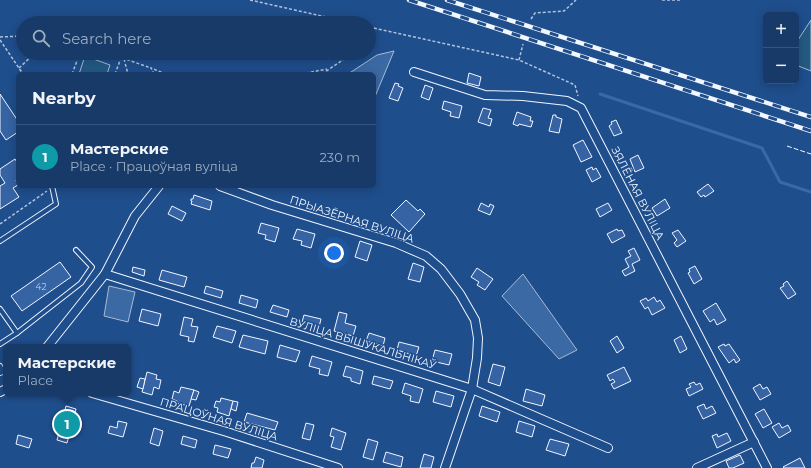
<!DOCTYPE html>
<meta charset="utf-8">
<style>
body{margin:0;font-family:Montserrat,sans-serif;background:#244571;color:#f1f3f6}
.controls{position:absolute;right:12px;top:12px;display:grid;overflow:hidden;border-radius:6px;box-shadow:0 2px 10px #0003}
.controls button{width:36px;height:36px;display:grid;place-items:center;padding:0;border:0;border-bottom:1px solid #36547d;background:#173a69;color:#f1f3f6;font:20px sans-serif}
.you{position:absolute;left:334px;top:253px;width:14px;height:14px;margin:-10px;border:3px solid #fff;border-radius:50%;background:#1a73e8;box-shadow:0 0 0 6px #1a73e833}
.badge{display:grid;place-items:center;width:26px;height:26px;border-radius:50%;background:#ffb74d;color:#fff;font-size:13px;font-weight:700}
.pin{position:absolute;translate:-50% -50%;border:2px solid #fff;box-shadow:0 1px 4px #0006}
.popup{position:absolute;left:3px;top:344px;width:128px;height:52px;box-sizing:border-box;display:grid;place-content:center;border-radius:6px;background:#173a69;filter:drop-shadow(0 1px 3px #0005);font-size:13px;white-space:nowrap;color:#9eadc0}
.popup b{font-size:15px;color:#f1f3f6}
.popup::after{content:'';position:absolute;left:50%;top:100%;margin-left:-8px;border:8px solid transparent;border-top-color:#173a69}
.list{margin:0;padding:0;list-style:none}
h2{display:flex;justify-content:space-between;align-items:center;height:52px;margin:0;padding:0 16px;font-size:17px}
h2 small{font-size:13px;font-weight:400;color:#9eadc0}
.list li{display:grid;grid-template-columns:26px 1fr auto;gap:12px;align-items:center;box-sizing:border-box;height:64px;padding:0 16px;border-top:1px solid #36547d}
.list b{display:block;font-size:15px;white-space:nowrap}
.list p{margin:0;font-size:13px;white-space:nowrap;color:#9eadc0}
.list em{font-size:13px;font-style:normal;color:#9eadc0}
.icon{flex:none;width:22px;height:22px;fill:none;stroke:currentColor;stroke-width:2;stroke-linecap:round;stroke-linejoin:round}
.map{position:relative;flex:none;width:811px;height:468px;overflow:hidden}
.search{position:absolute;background:#173a69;box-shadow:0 2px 10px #0003;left:16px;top:16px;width:360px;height:44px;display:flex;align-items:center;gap:10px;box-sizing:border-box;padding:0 14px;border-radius:22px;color:#9eadc0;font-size:15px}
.panel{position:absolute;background:#173a69;box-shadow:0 2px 10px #0003;left:16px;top:72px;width:360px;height:116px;border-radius:6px}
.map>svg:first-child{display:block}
.green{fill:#245a82;stroke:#a8bbd7}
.water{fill:#3b69a3;stroke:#a8bbd7}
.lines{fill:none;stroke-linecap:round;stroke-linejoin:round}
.stream{stroke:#3b69a3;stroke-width:3}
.building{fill:#3563a3;stroke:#f2f6ff}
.service-casing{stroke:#f2f6ff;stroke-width:6}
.minor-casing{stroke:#f2f6ff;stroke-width:10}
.path{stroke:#b3c4dc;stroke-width:1.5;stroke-dasharray:3 2;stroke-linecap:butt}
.service{stroke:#1f4e8c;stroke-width:4}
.minor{stroke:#1f4e8c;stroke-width:8}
.rail-casing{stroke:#f2f6ff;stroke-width:4.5}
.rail{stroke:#1f4e8c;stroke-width:3;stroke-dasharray:9;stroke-linecap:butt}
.fence{stroke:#f2f6ff;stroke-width:1;stroke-dasharray:5 2;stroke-linecap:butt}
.labels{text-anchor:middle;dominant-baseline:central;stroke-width:3;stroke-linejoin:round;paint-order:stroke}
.number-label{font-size:9px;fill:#c3d1e8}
.street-label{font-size:11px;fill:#f2f6ff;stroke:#1f4e8c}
</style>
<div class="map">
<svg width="811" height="468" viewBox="0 0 811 468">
<rect width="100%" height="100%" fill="#1f4e8c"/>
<g class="green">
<path d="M 811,20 L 811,71 L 796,65 L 796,43 Z"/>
<path d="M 85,56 L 110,65 L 107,74 L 79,74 Z"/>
</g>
<g class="water">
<path d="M 394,51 L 374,99 L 374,74 L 348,74 L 377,55 Z"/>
<path d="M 523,274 L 577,350 L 559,359 L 502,296 Z"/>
<path d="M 109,286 L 135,292 L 128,322 L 104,316 Z"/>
</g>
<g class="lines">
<path class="stream" d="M 600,94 L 762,148 L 780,182 L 811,192"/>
</g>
<g class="building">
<path d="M 469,73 L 481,77 L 479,86 L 467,83 Z"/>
<path d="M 395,83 L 399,84 L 398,86 L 403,88 L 398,101 L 389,98 Z"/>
<path d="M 425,85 L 433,88 L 429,100 L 421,97 Z"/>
<path d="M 0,94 L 18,121 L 18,132 L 6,140 L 0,131 Z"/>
<path d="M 444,101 L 462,106 L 459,118 L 450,116 L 451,112 L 442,109 Z"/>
<path d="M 483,108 L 491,110 L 488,118 L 492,119 L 490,126 L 478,122 Z"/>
<path d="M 517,112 L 531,117 L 530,121 L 533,121 L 531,127 L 519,124 L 518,126 L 513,124 Z"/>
<path d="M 553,115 L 556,115 L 556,117 L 562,119 L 559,133 L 549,131 Z"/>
<path d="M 616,120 L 622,133 L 614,136 L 609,126 L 612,124 L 611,122 Z"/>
<path d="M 583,140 L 592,157 L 581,162 L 573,145 Z"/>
<path d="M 638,155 L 644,168 L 635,172 L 630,159 Z"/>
<path d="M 15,159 L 18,164 L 18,178 L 16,180 L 18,185 L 13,188 L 19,197 L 0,209 L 0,186 L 5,183 L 0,175 L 0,169 Z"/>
<path d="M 592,167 L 593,170 L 596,168 L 601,177 L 592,182 L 586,170 Z"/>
<path d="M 708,184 L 714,191 L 705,197 L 704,195 L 701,197 L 697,192 Z"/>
<path d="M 194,195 L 212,201 L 210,210 L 191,204 L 192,201 L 191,201 L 191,199 L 193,199 Z"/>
<path d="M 665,199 L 670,208 L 657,216 L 652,208 Z"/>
<path d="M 406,200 L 418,211 L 420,209 L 425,214 L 409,232 L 391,215 Z"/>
<path d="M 481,203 L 489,207 L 490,204 L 494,206 L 490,215 L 478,210 Z"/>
<path d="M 608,203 L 612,210 L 600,217 L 596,209 Z"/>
<path d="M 172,206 L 186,213 L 182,221 L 168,214 Z"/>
<path d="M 261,223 L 279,228 L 275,242 L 265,239 L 266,235 L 258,233 Z"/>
<path d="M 297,229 L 315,234 L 311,248 L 301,245 L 302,241 L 293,239 Z"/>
<path d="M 617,229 L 618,231 L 622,230 L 625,236 L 612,243 L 607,234 Z"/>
<path d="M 678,230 L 686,241 L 677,247 L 674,243 L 677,240 L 672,233 Z"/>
<path d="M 360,241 L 372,245 L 367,261 L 355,257 Z"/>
<path d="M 634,248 L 640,260 L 632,264 L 635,271 L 625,276 L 622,271 L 629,267 L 625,259 L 631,256 L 628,251 Z"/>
<path d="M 60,262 L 71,277 L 22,311 L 11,296 Z"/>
<path d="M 413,263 L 424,267 L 420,282 L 408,279 Z"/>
<path d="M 695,266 L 702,279 L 694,284 L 688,273 L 690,272 L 689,269 Z"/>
<path d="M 133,267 L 145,270 L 144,276 L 132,272 Z"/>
<path d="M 477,268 L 493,279 L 485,290 L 477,285 L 479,282 L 471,277 Z"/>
<path d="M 162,270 L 187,277 L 184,287 L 159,280 Z"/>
<path d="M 787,281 L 796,294 L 788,299 L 780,288 L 784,286 L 783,284 Z"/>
<path d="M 206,286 L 223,291 L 221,298 L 204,293 Z"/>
<path d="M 241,295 L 258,300 L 256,308 L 239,303 Z"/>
<path d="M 654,297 L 657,302 L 660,300 L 665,308 L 652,315 L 648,307 L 645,309 L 640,301 L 646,298 L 648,301 Z"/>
<path d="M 716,303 L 726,320 L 717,325 L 714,319 L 710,322 L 703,311 Z"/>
<path d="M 273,305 L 289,310 L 287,317 L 270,312 Z"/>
<path d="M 142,309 L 161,314 L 158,326 L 139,321 Z"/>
<path d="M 339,312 L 347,314 L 345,323 L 356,326 L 353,336 L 334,331 Z"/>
<path d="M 304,315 L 321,319 L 319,327 L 302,322 Z"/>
<path d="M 184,317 L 193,319 L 191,326 L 198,327 L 194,342 L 188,341 L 189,337 L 180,335 Z"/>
<path d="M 217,326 L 236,331 L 232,343 L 213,337 Z"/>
<path d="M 369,333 L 385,338 L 383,346 L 366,341 Z"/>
<path d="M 243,335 L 268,341 L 265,354 L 239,347 Z"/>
<path d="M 617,336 L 624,348 L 617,353 L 610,341 Z"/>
<path d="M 681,336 L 687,349 L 680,353 L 674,340 Z"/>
<path d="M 399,342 L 419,347 L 416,356 L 397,350 Z"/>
<path d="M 724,344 L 725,346 L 729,344 L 740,360 L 736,363 L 734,359 L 729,363 L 718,347 Z"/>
<path d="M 280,345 L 300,351 L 296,362 L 277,357 Z"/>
<path d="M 435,350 L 452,354 L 449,365 L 432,361 Z"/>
<path d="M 312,356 L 332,362 L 328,376 L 319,374 L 320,369 L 309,366 Z"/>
<path d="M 493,364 L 505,367 L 500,386 L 488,382 Z"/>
<path d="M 346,366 L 363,371 L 360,384 L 351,381 L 351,378 L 343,376 Z"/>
<path d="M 624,367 L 631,381 L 614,389 L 611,384 L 615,382 L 613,379 L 610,381 L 607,375 Z"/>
<path d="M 147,372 L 157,375 L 156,379 L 161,380 L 159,389 L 154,387 L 152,395 L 142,392 Z"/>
<path d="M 374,376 L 393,381 L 390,389 L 372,384 Z"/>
<path d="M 140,378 L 145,379 L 143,389 L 137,387 Z"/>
<path d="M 694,382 L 696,385 L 700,383 L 703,389 L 689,396 L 686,389 L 691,387 L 689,384 Z"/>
<path d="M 405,383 L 423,389 L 419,403 L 410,401 L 411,396 L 402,393 Z"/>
<path d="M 760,384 L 763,389 L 767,387 L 771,394 L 760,400 L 753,388 Z"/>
<path d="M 181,387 L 194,390 L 189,406 L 176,403 L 177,401 L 172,399 L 174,391 L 179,393 Z"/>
<path d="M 526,389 L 545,395 L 542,406 L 523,401 Z"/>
<path d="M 194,390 L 199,392 L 196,400 L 191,399 Z"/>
<path d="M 436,391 L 454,396 L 451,407 L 433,402 Z"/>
<path d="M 221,398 L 233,401 L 229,416 L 217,412 L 218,408 L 214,407 L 216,401 L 220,402 Z"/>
<path d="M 233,401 L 238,402 L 236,411 L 231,409 Z"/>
<path d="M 704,404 L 706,409 L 712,406 L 716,413 L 703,419 L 697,407 Z"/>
<path d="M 66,406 L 76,409 L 67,443 L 57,440 Z"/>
<path d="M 482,406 L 500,412 L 497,422 L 479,416 Z"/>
<path d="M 764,409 L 772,423 L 763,428 L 755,414 Z"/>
<path d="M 247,413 L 278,422 L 275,430 L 244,422 Z"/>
<path d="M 118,421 L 127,423 L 123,437 L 108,433 L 110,426 L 117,428 Z"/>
<path d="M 519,421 L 535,426 L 532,437 L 516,432 Z"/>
<path d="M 306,423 L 314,425 L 310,440 L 302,438 Z"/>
<path d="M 779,423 L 782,428 L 788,425 L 791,431 L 779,438 L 772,427 Z"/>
<path d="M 154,428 L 163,431 L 159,446 L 150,443 Z"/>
<path d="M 332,428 L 346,433 L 341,450 L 331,447 L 334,437 L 330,436 Z"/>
<path d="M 727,433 L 731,441 L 717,448 L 712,436 L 717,434 L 718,437 Z"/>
<path d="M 18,435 L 32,439 L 29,448 L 16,444 Z"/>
<path d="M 183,436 L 197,440 L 195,448 L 181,444 Z"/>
<path d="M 368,439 L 378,442 L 373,460 L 363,457 Z"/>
<path d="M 550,439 L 569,444 L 565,456 L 546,450 Z"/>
<path d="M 215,445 L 231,449 L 228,458 L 213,454 Z"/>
<path d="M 386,452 L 403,457 L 401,467 L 383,462 Z"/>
<path d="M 424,454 L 434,457 L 431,468 L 420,468 Z"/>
<path d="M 740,455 L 744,463 L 733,468 L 729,468 L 726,461 Z"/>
<path d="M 256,457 L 264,460 L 262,468 L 251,468 L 252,463 L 254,463 Z"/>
<path d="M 800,458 L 805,468 L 784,468 L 783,467 Z"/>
</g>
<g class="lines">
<defs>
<g id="service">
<path d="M 0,241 L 56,204 L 52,186"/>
<path d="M 0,309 L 17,333 L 0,344"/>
<path d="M 17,333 L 81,283 L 92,267 L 76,250"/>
<path d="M 0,366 L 3,372 L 0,373"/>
</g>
<g id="minor">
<path d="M 414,72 L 485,95 L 523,96 L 567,101 L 581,108 L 767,468"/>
<path d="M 220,186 L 272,205 L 396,243 L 426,256 L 441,269 L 460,294 L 475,320 L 478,338 L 477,358 L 472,389 L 445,468"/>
<path d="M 105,274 L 472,389 L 608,448"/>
<path d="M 47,347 L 105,274 L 135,216 L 159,186"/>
<path d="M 0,392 L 6,389"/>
<path d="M 92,393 L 227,432 L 338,468"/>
<path d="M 697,468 L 754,442"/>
</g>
</defs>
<use href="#service" class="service-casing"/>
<use href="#minor" class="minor-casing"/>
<g class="path">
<path d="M 250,0 L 353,23"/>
<path d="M 662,0 L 681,0"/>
<path d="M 531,19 L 535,13 L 564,11 L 576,0"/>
<path d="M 369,27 L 519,60 L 575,85 L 578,96"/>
<path d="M 0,37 L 23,36"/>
<path d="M 0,40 L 23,74"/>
<path d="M 369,42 L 373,40"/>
<path d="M 108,53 L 151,68"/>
<path d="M 124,59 L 128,74"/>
<path d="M 519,60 L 523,44"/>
<path d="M 19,68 L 35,53"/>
<path d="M 72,74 L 80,53"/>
<path d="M 115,74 L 121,58"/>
<path d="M 154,74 L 151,68 L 166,74"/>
<path d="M 301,74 L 327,69"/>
<path d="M 322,74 L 353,53"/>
<path d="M 0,224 L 47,191"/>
</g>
<use href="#service" class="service"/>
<use href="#minor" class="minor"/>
<defs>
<g id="rail">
<path d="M 409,0 L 811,131"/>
<path d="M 447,0 L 811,117"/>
</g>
</defs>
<use href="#rail" class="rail-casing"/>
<use href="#rail" class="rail"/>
<path class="fence" d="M 787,146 L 811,154"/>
</g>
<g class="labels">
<g class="number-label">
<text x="41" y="286">42</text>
</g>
<g class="street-label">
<text transform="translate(638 193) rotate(63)">ЗЯЛЁНАЯ ВУЛІЦА</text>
<text transform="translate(352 219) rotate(18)">ПРЫАЗЁРНАЯ ВУЛІЦА</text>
<text transform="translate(363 343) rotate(17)">ВУЛІЦА ВЫШУКАЛЬНІКАЎ</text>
<text transform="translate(219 419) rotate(17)">ПРАЦОЎНАЯ ВУЛІЦА</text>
</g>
</g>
</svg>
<div class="controls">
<button>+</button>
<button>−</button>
</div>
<div class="you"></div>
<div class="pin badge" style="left:67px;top:424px;background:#0f9aa8">1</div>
<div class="popup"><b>Мастерские</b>Place</div>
<div class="search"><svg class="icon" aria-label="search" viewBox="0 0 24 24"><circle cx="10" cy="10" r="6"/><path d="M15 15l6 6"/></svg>Search here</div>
<section class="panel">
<h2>Nearby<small></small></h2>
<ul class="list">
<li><span class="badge" style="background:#0f9aa8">1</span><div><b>Мастерские</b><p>Place · Працоўная вуліца</p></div><em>230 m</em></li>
</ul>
</section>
</div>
